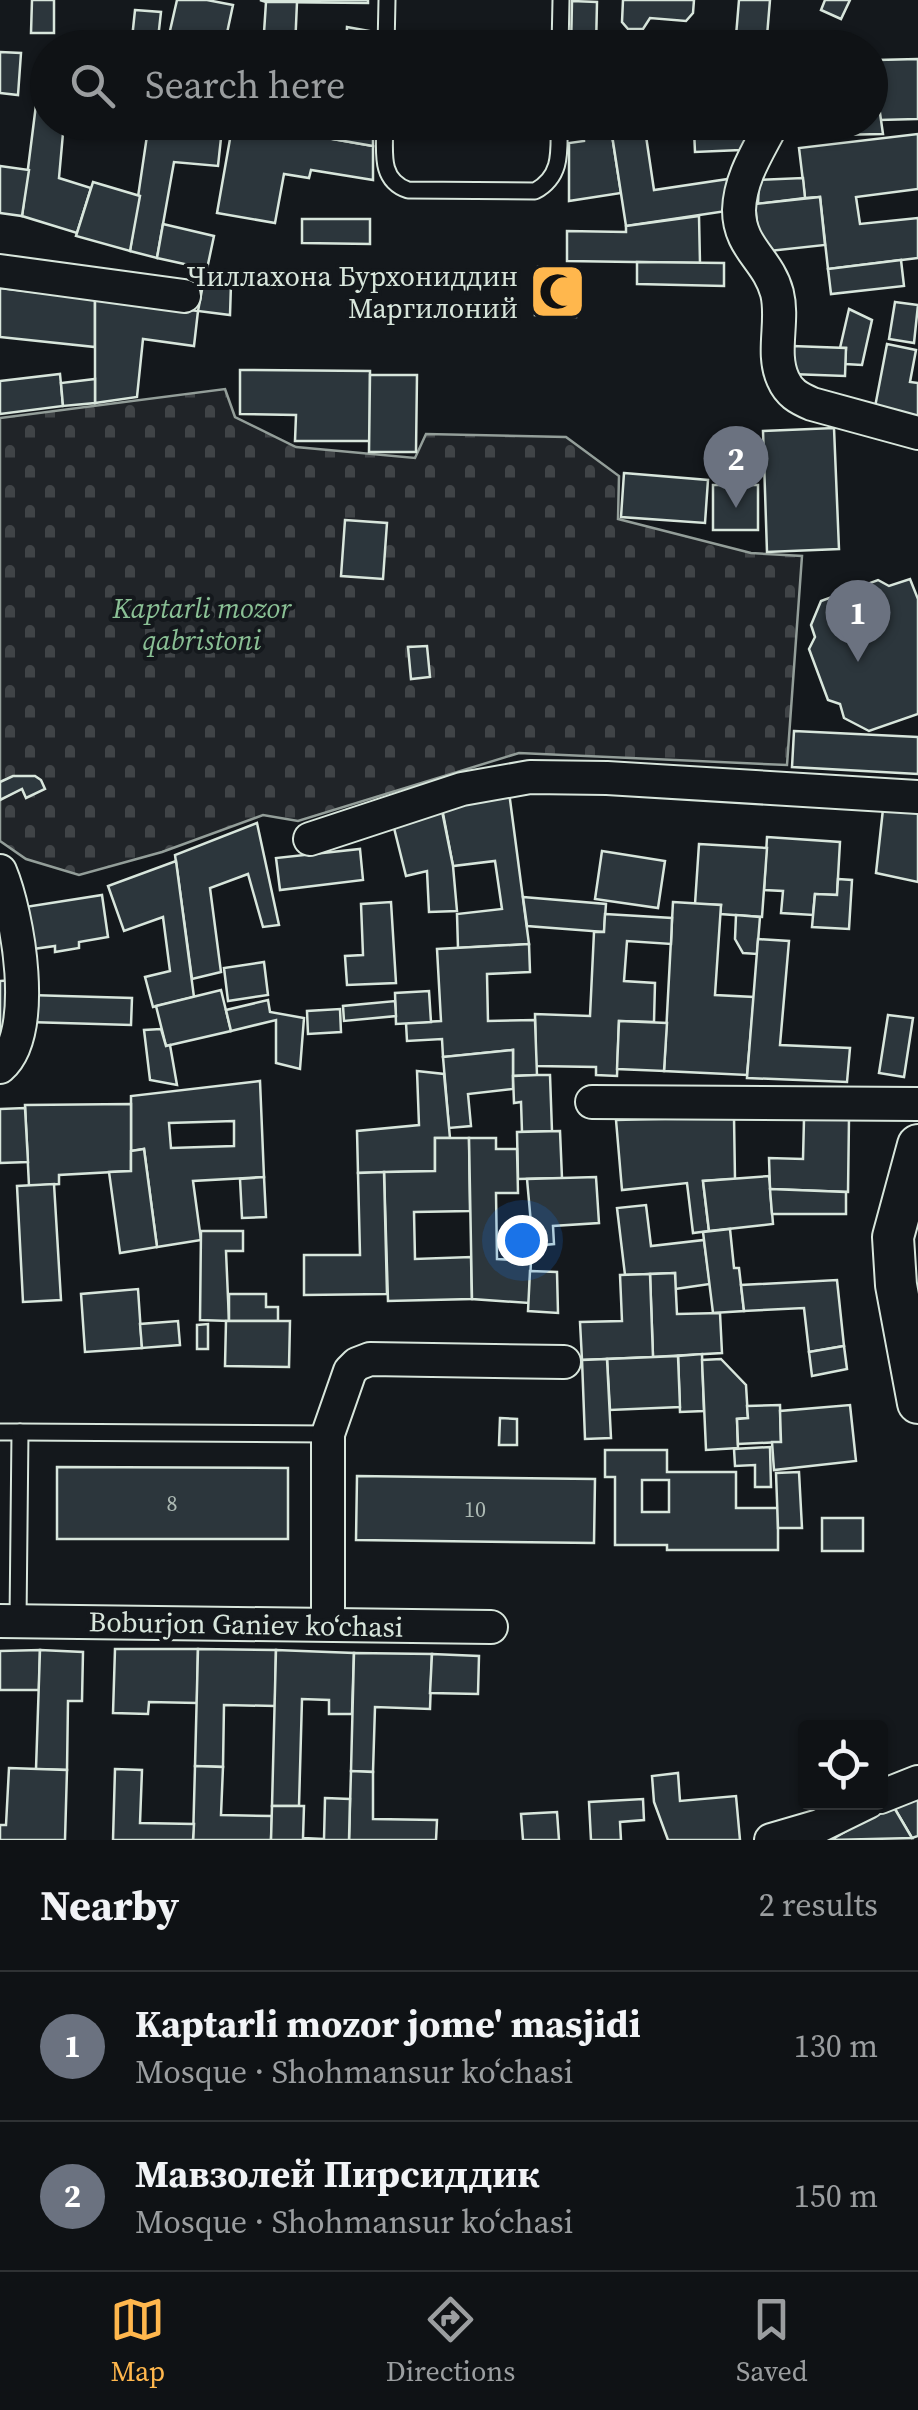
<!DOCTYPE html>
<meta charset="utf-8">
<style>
body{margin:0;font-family:"Source Serif 4",serif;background:#1d2022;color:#f1f3f6}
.controls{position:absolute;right:30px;bottom:30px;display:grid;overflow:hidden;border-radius:10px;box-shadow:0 2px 8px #0004}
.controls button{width:90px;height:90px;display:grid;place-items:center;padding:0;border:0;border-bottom:2px solid #2f3234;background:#0f1215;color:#f1f3f6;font:50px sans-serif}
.you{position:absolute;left:522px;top:1240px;width:35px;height:35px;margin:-25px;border:8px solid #fff;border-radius:50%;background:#1a73e8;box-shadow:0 0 0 15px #1a73e833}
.badge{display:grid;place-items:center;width:65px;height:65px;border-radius:50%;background:#ffb74d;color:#fff;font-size:32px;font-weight:700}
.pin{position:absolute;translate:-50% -82px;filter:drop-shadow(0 2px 5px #0008)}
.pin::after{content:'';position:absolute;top:52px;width:35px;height:30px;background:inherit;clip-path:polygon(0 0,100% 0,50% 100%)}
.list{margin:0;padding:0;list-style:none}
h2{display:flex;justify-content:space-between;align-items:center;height:130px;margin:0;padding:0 40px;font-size:42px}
h2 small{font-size:32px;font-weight:400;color:#9b9ea0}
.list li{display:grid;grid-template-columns:65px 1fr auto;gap:30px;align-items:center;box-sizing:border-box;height:150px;padding:0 40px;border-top:2px solid #2f3234}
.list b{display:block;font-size:38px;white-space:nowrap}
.list p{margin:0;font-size:32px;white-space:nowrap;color:#9b9ea0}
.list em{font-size:32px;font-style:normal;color:#9b9ea0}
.icon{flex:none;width:55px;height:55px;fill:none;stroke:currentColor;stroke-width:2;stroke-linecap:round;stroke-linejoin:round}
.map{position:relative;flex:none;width:918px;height:1840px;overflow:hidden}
.search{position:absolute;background:#0f1215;box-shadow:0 2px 8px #0004;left:30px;right:30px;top:30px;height:110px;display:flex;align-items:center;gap:25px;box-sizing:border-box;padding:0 35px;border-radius:55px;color:#9b9ea0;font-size:38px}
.sheet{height:430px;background:#0f1215}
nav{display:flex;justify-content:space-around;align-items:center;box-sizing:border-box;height:140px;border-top:2px solid #2f3234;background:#0f1215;font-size:28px;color:#9b9ea0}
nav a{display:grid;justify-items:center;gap:5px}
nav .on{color:#ffb74d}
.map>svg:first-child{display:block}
.cemetery{fill:url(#cemetery-stones);stroke:#939e99;stroke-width:2.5}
.building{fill:#2c363c;stroke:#d8e6dc;stroke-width:2.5;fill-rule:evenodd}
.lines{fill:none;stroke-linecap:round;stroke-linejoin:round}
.service-casing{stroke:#d8e6dc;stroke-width:19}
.minor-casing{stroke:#d8e6dc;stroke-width:36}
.tertiary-casing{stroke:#d8e6dc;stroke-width:44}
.service{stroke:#14181c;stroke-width:15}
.minor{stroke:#14181c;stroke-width:32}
.tertiary{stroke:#14181c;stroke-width:40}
.labels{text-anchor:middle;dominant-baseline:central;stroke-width:8;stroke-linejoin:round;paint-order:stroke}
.number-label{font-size:22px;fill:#adbab4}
.poi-label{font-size:28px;fill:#d8e6dc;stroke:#14181c;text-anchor:end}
.park-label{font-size:28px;font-style:italic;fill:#8ac095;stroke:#14181c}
.street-label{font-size:28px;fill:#d8e6dc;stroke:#14181c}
</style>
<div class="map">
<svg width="918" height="1840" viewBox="0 0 918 1840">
<defs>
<pattern id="cemetery-stones" width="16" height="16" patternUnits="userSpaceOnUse" patternTransform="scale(2.5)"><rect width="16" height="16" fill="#202428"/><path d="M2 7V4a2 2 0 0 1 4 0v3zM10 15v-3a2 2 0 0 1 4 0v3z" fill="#404447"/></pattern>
</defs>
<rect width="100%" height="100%" fill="#14181c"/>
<path class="cemetery" d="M 225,389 L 235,417 L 296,447 L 415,458 L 426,434 L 566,437 L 619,476 L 618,519 L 751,553 L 802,556 L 787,765 L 519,753 L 298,821 L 263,815 L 162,852 L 79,875 L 26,859 L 0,841 L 0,418 Z"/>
<g class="building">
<path d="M 32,0 L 54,0 L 54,33 L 31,33 Z"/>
<path d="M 177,0 L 207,0 L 233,5 L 224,47 L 169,35 Z"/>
<path d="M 260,0 L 368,0 L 368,3 L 266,2 Z"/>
<path d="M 623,0 L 694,0 L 693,13 L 686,21 L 650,18 L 643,29 L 628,29 L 622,22 Z"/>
<path d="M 739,0 L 770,0 L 766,48 L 735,48 Z"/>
<path d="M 825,0 L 850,0 L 841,19 L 821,10 Z"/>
<path d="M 572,1 L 597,2 L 596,48 L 571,48 Z"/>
<path d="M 266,2 L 297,2 L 295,48 L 263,48 Z"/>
<path d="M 135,10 L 161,12 L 157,48 L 131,48 Z"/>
<path d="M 347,27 L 375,32 L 375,48 L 346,48 Z"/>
<path d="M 0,52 L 21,53 L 18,95 L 0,93 Z"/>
<path d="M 870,57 L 877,57 L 879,106 L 870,106 Z"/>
<path d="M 918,59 L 918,119 L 879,120 L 877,60 Z"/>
<path d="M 38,89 L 48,91 L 48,122 L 64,122 L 59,178 L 91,188 L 77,233 L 22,216 Z"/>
<path d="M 870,106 L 879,106 L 883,134 L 833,135 L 833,122 L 870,122 Z"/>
<path d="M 131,122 L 149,122 L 148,135 L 130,133 Z"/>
<path d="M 149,122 L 222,129 L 218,166 L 174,162 L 157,258 L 130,251 Z"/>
<path d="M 160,122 L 233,122 L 232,130 Z"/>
<path d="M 233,122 L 373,146 L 373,180 L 311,170 L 309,178 L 284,174 L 275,223 L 217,213 Z"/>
<path d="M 236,122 L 373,122 L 373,146 Z"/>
<path d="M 583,122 L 610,122 L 621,193 L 569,201 L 569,143 L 584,141 Z"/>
<path d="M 610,122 L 690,122 L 691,130 L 646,136 L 654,190 L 728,179 L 733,210 L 626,226 Z"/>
<path d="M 724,122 L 755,122 L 741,150 L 695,152 L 694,130 L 721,129 Z"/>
<path d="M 918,134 L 918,189 L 856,197 L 860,224 L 918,218 L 918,258 L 828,269 L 820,197 L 805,198 L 799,148 Z"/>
<path d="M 0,166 L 29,170 L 22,216 L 0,213 Z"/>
<path d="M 803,178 L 805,198 L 758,204 L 759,180 Z"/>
<path d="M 93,182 L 140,196 L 130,251 L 76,236 Z"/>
<path d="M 820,197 L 825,245 L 760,252 L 755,204 Z"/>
<path d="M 699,216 L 700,263 L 567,261 L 567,231 L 626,232 L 626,226 Z"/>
<path d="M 302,219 L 370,219 L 370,244 L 302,243 Z"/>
<path d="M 163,224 L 214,236 L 207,269 L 157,258 Z"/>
<path d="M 901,260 L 904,286 L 831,294 L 828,269 Z"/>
<path d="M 637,262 L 724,263 L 724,286 L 637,284 Z"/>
<path d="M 538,267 L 579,269 L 576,317 L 535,315 Z"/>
<path d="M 204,279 L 231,284 L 230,315 L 198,311 Z"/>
<path d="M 0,288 L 95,299 L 95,347 L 0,337 Z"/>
<path d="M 95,299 L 198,311 L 194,346 L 143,339 L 137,397 L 95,403 Z"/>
<path d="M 895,302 L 918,305 L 914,343 L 889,339 Z"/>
<path d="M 849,309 L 872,320 L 862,365 L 845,364 L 846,348 L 840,348 Z"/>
<path d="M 887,344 L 916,350 L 910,382 L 918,383 L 918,416 L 875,407 Z"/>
<path d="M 792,346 L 846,348 L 845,376 L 791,374 Z"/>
<path d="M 240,370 L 370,371 L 370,441 L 295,441 L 296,415 L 240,414 Z"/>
<path d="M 60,374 L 63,406 L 0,414 L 0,381 Z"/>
<path d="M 370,375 L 417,375 L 416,452 L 369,452 Z"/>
<path d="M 95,379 L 95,403 L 63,406 L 61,383 Z"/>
<path d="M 834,428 L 839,549 L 767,552 L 763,431 Z"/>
<path d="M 624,473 L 708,480 L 705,523 L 621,517 Z"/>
<rect x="713" y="485" width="45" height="45"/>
<path d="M 345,520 L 387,523 L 383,579 L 341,576 Z"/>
<path d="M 910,579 L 918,599 L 918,714 L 869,731 L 844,718 L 840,704 L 828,700 L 809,649 L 815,637 L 811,625 L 821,601 L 878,580 L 889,586 Z"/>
<path d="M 427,646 L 430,677 L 411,679 L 408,647 Z"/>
<path d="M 794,731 L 918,737 L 918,774 L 792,767 Z"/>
<path d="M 13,776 L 35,776 L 41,780 L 45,789 L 26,798 L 22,789 L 0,800 L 0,782 Z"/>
<path d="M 509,792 L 529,944 L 458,948 L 457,914 L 502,909 L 495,861 L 453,866 L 441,803 Z"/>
<path d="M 884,800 L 918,806 L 918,882 L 876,873 Z"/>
<path d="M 442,811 L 453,866 L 457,911 L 429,912 L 427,871 L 406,876 L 393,824 Z"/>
<path d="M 257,823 L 279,925 L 263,927 L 248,874 L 210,888 L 221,972 L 192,979 L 175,855 Z"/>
<path d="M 767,837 L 840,842 L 837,895 L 815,894 L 813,915 L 781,913 L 783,891 L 764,890 Z"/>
<path d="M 699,844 L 767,848 L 762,917 L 720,914 L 721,905 L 695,904 Z"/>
<path d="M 360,849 L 363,880 L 280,890 L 276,858 Z"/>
<path d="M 602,851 L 665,861 L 658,908 L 595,899 Z"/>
<path d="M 176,861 L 194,997 L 153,1007 L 145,977 L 170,971 L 163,917 L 124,931 L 108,886 Z"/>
<path d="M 838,879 L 852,880 L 849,929 L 812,927 L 815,894 L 837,895 Z"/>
<path d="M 102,895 L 108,937 L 79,942 L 79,948 L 55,952 L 55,946 L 26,950 L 19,908 Z"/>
<path d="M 523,897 L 606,904 L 604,932 L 527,926 Z"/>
<path d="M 391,902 L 396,983 L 347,985 L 345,956 L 363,955 L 361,904 Z"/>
<path d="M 673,902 L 721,905 L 715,995 L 754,997 L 747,1075 L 664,1071 Z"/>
<path d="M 605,914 L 672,918 L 671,944 L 627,941 L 624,981 L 655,983 L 654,1022 L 619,1021 L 617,1076 L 596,1075 L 596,1067 L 536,1066 L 535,1014 L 590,1016 L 594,932 L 604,932 Z"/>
<path d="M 736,915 L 760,917 L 757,954 L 743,953 L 735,939 Z"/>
<path d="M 758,939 L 789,941 L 780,1045 L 850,1048 L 847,1082 L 747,1078 Z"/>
<path d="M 529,944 L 530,972 L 487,974 L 488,1021 L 535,1020 L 537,1075 L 513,1076 L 513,1050 L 443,1057 L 442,1039 L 407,1041 L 406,1023 L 441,1021 L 437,949 Z"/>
<path d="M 264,962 L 268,995 L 228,1001 L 224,968 Z"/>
<path d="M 12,980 L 16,1029 L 0,1031 L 0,981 Z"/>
<path d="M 221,990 L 231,1031 L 166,1046 L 156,1006 Z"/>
<path d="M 429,991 L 431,1022 L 396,1024 L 395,993 Z"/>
<path d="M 29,995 L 132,998 L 131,1025 L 28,1022 Z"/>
<path d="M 268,1000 L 270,1012 L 304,1018 L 300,1069 L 276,1063 L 276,1020 L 231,1031 L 226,1010 Z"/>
<path d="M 395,1001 L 396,1016 L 344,1021 L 343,1006 Z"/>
<path d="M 340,1009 L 341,1032 L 308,1034 L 307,1011 Z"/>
<path d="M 888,1015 L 913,1018 L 904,1077 L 879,1073 Z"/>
<path d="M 619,1021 L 667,1023 L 664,1071 L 617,1069 Z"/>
<path d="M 161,1029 L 166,1046 L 170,1045 L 177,1085 L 150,1080 L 144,1030 Z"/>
<path d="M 513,1050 L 513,1089 L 468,1094 L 471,1126 L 449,1128 L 443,1057 Z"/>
<path d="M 417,1071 L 444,1074 L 450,1138 L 435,1138 L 435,1171 L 358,1173 L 357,1131 L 419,1125 Z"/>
<path d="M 537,1075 L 550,1075 L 552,1131 L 522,1132 L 521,1102 L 514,1103 L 513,1076 Z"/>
<path d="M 260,1081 L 264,1177 L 193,1181 L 201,1240 L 157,1247 L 144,1149 L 131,1151 L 131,1096 ZM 234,1121 L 234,1146 L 171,1148 L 169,1123 Z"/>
<path d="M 131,1104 L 131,1171 L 59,1175 L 59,1184 L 29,1186 L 25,1105 Z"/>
<path d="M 25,1108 L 28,1162 L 0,1163 L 0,1109 Z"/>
<path d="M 734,1117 L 735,1179 L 703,1181 L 709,1231 L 693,1233 L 687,1183 L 622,1190 L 616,1120 Z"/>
<path d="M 849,1118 L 848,1192 L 770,1189 L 769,1158 L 803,1159 L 804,1119 Z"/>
<path d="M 560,1131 L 562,1178 L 518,1179 L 517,1132 Z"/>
<path d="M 435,1138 L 469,1138 L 470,1211 L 414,1212 L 415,1259 L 471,1257 L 472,1299 L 388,1301 L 384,1172 L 435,1171 Z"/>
<path d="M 469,1138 L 496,1138 L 496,1149 L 517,1149 L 518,1193 L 496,1193 L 497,1259 L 531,1261 L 529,1303 L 472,1299 Z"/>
<path d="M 144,1149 L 157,1247 L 120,1253 L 109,1172 L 131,1171 L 131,1151 Z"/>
<path d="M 384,1172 L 387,1294 L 304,1295 L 304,1255 L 360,1255 L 358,1173 Z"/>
<path d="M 769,1176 L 773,1224 L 709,1231 L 703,1181 Z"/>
<path d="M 264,1177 L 266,1217 L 242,1218 L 240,1179 Z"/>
<path d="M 596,1177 L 599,1223 L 553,1226 L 554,1244 L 533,1246 L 527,1179 Z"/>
<path d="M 54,1184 L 61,1300 L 23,1302 L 17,1186 Z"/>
<path d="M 770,1189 L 846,1192 L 846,1214 L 772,1214 Z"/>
<path d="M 646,1205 L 651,1246 L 704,1240 L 710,1284 L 675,1289 L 675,1273 L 625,1275 L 617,1208 Z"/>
<path d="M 730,1229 L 734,1268 L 739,1268 L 744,1311 L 713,1313 L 703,1232 Z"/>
<path d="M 201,1231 L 243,1231 L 243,1251 L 226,1251 L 229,1321 L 200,1320 Z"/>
<path d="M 530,1271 L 557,1272 L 558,1313 L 528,1311 Z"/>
<path d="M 675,1273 L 677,1314 L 720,1313 L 722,1353 L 653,1357 L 650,1274 Z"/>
<path d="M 650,1274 L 653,1357 L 582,1360 L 580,1322 L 622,1321 L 620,1275 Z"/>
<path d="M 837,1280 L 844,1346 L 809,1352 L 804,1308 L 744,1311 L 741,1285 Z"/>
<path d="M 138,1289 L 142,1348 L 85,1352 L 81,1294 Z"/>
<path d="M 229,1294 L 266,1294 L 266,1307 L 278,1307 L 278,1321 L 229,1321 Z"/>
<path d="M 178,1321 L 180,1345 L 142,1348 L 140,1324 Z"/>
<path d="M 226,1321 L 290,1321 L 289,1367 L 225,1366 Z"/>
<path d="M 208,1324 L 208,1349 L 197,1349 L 197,1325 Z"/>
<path d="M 844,1346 L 847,1369 L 812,1376 L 809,1352 Z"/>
<path d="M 702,1354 L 704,1411 L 680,1412 L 678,1356 Z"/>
<path d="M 678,1356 L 680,1407 L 610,1410 L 607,1359 Z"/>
<path d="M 607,1359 L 611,1438 L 585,1439 L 582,1360 Z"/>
<path d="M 721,1359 L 746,1385 L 748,1418 L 737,1419 L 738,1448 L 706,1450 L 702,1360 Z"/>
<path d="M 780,1405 L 781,1442 L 738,1444 L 737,1419 L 748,1418 L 747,1406 Z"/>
<path d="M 850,1405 L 856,1461 L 774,1470 L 772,1442 L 781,1442 L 780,1411 Z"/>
<path d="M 500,1418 L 517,1419 L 517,1445 L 499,1445 Z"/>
<path d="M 770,1447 L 771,1487 L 755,1487 L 755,1465 L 735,1466 L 734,1449 Z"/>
<path d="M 605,1450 L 667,1450 L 667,1472 L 736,1472 L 736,1508 L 778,1508 L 778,1550 L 667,1550 L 667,1545 L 615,1545 L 615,1477 L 605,1477 ZM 642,1480 L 669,1480 L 669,1512 L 642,1512 Z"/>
<path d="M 57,1467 L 288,1468 L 288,1539 L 57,1539 Z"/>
<path d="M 799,1472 L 802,1528 L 778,1528 L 776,1473 Z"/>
<path d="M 357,1476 L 595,1479 L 594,1543 L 356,1540 Z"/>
<rect x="822" y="1518" width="41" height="33"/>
<path d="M 115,1649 L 198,1649 L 197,1703 L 149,1702 L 148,1714 L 113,1713 Z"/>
<path d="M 198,1649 L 276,1650 L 275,1706 L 224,1705 L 223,1767 L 195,1766 Z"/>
<path d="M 40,1650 L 39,1690 L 0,1690 L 0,1651 Z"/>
<path d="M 40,1650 L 83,1652 L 82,1701 L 68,1701 L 67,1770 L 36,1769 Z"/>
<path d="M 276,1650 L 354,1653 L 352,1714 L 329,1714 L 329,1700 L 302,1699 L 299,1806 L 272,1806 Z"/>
<path d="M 354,1653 L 432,1654 L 430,1709 L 375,1707 L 373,1772 L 351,1771 Z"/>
<path d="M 432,1654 L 479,1656 L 478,1694 L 430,1693 Z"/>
<path d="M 195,1766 L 223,1767 L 221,1815 L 272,1816 L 271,1840 L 193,1840 Z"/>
<path d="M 9,1768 L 67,1770 L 65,1840 L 0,1840 L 0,1825 L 6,1825 Z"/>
<path d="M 115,1769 L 142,1770 L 140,1823 L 194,1824 L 193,1840 L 113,1840 Z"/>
<path d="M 351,1771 L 373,1772 L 373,1819 L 437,1820 L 436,1840 L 349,1840 Z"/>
<path d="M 678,1773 L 680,1801 L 736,1796 L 740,1840 L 668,1840 L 654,1802 L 652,1776 Z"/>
<path d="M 918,1795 L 918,1836 L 912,1838 L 892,1804 Z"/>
<path d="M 325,1798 L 350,1799 L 349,1840 L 271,1840 L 272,1806 L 304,1806 L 303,1838 L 324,1839 Z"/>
<path d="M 643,1799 L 644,1820 L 620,1822 L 621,1840 L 591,1840 L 589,1802 Z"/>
<path d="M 892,1804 L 912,1838 L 831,1840 Z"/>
<path d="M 557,1812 L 559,1840 L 523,1840 L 521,1814 Z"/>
</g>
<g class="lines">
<defs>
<g id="service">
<path d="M 386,48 L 387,0"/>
<path d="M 560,48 L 561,0"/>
<path d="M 385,122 C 385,149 378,180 408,190 L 535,191 C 563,176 559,150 559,122"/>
<path d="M 0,1432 L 20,1432 L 18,1621"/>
<path d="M 20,1432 L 328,1434"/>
</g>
<g id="minor">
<path d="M 773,122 C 759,150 740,177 739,210 C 739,248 768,259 777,293 C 784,321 771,353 783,379 C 789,393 798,398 812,404 L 918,433"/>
<path d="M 0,271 L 184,296"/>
<path d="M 310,839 L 462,789 L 530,777 L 607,778 L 918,797"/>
<path d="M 0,871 C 18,914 39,1033 0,1067"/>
<path d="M 592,1102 L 918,1104"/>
<path d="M 0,1621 L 491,1627"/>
<path d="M 328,1624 L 328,1434 L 350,1371 L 357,1364 L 370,1359 L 564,1362"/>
<path d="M 880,1797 L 918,1782"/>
<path d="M 771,1840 L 819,1826 L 868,1802"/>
</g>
<path id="tertiary" d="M 918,1145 L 893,1237 L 896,1285 L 918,1403"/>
</defs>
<use href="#service" class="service-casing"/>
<use href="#minor" class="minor-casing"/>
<use href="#tertiary" class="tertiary-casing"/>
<use href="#service" class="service"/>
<use href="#minor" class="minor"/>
<use href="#tertiary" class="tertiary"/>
</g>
<defs>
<symbol id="mosque-square" viewBox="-11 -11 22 22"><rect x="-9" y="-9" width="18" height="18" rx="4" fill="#ffb74d" stroke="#14181c"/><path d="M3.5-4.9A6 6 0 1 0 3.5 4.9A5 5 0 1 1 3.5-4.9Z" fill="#111"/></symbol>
</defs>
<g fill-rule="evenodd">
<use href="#mosque-square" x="526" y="260" width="63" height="63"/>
</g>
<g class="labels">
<g class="number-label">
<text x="172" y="1503">8</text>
<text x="475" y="1509">10</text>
</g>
<g class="poi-label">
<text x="518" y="276">Чиллахона Бурхониддин<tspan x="518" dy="32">Маргилоний</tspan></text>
</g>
<g class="park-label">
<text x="202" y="608">Kaptarli mozor<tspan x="202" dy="32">qabristoni</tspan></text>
</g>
<g class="street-label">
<text transform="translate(246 1624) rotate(1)">Boburjon Ganiev koʻchasi</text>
</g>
</g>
</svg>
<div class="controls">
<button><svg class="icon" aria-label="locate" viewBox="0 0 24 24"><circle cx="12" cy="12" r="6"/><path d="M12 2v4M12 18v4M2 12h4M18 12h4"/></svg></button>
</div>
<div class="you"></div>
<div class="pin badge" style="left:858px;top:662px;background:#6b7280">1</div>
<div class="pin badge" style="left:736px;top:508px;background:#6b7280">2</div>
<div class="search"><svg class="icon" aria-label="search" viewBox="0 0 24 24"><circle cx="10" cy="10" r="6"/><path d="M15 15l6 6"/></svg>Search here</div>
</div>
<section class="sheet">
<h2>Nearby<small>2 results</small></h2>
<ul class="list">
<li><span class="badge" style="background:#6b7280">1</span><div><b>Kaptarli mozor jome' masjidi</b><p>Mosque · Shohmansur koʻchasi</p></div><em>130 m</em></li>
<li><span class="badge" style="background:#6b7280">2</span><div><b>Мавзолей Пирсиддик</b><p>Mosque · Shohmansur koʻchasi</p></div><em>150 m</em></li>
</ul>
</section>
<nav>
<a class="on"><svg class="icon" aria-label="map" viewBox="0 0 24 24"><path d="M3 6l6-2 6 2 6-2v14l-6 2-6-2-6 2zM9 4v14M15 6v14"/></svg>Map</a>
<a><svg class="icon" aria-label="directions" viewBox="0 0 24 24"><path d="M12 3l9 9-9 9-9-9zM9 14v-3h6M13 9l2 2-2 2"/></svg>Directions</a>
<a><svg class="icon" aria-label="saved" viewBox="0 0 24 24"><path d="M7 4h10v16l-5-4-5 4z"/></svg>Saved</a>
</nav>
